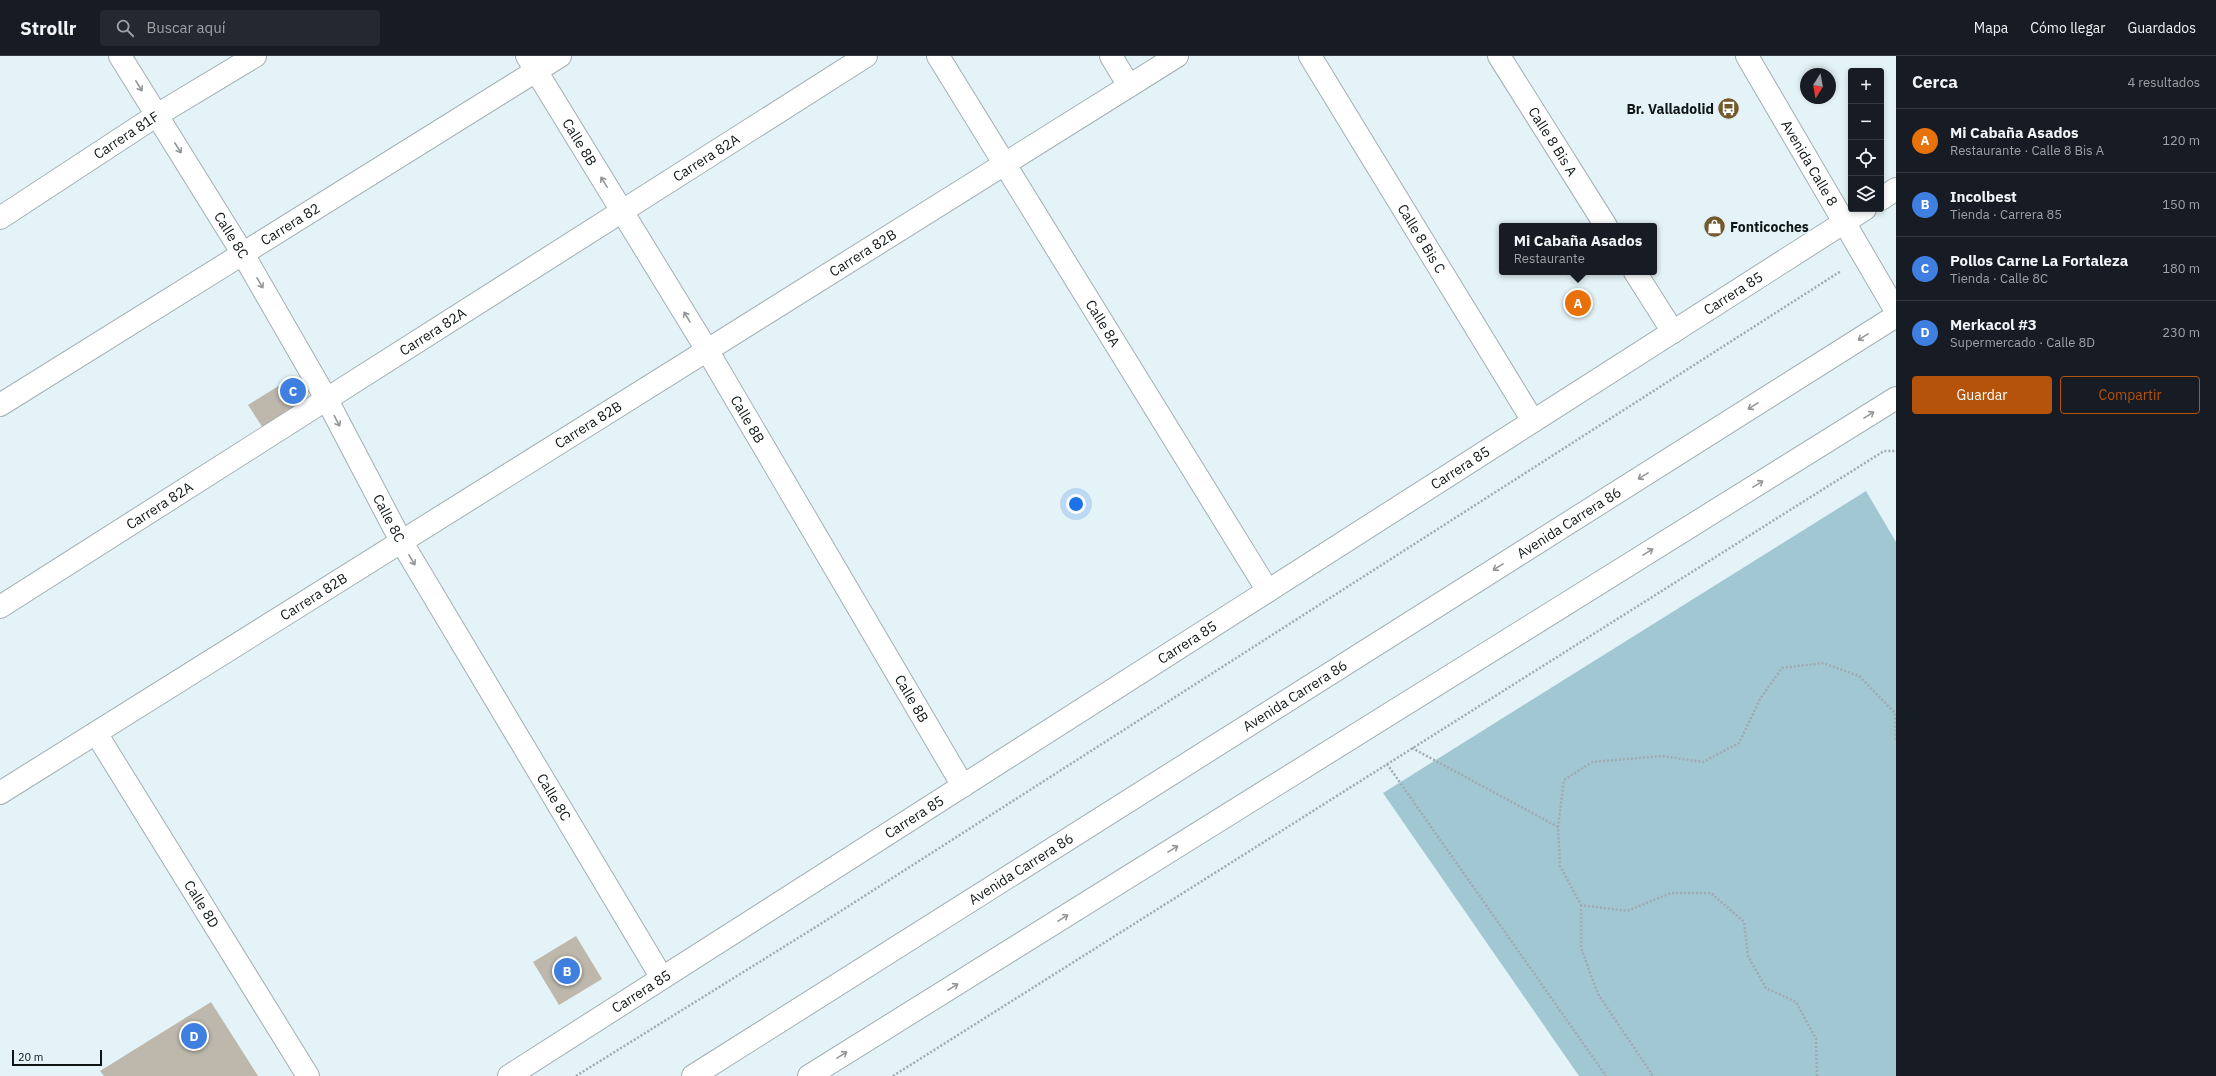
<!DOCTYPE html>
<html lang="es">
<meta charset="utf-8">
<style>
body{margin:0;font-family:"IBM Plex Sans",sans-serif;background:#242831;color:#f1f3f6}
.controls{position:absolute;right:12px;top:12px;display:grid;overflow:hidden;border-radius:4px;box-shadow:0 2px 6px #0003}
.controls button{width:36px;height:36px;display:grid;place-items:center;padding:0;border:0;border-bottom:1px solid #363941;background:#171b24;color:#f1f3f6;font:20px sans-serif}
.compass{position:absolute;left:1800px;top:12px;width:36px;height:36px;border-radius:50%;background:#171b24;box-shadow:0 2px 6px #0003;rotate:191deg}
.scale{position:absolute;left:12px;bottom:10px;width:90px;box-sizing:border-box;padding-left:4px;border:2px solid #0f1516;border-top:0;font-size:11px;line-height:14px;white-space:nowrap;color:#0f1516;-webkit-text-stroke:3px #e4f3f7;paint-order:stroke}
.you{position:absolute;left:1076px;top:448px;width:14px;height:14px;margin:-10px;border:3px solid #fff;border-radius:50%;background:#1a73e8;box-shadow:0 0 0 6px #1a73e833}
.badge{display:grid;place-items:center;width:26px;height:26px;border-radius:50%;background:#b45309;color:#fff;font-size:13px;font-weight:700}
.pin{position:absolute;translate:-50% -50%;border:2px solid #fff;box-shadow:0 1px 4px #0006}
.popup{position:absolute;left:1499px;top:167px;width:158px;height:52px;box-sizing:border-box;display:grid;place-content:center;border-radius:4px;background:#171b24;filter:drop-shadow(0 1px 3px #0005);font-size:13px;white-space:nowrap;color:#9ea1a6}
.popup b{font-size:15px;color:#f1f3f6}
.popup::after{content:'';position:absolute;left:50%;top:100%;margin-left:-8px;border:8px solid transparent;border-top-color:#171b24}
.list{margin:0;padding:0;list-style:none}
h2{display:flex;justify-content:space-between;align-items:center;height:52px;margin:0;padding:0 16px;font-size:17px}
h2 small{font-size:13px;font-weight:400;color:#9ea1a6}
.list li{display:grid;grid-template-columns:26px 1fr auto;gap:12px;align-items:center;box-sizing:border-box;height:64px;padding:0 16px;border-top:1px solid #363941}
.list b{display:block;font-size:15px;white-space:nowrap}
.list p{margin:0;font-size:13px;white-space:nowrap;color:#9ea1a6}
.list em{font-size:13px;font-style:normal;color:#9ea1a6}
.actions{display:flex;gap:8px;padding:12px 16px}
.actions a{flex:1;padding:9px 0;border:1px solid #b45309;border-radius:4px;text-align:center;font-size:14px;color:#b45309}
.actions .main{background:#b45309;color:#fff}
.icon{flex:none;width:22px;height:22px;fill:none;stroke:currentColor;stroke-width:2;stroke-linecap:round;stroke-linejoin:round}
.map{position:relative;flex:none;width:1896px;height:1020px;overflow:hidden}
header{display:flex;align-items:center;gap:24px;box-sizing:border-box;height:56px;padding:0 20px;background:#171b24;border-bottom:1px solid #363941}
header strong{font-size:19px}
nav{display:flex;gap:22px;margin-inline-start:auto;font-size:14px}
.search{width:280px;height:36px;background:#242831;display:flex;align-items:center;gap:10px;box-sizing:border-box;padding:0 14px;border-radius:4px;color:#9ea1a6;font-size:15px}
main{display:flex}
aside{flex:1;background:#171b24}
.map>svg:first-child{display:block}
.green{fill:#a1c7d3}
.building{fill:#bdb7ac}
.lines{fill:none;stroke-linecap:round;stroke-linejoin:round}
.minor-casing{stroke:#a1afb4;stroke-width:24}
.major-casing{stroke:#a1afb4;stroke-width:24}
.path{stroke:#9fabae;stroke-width:2.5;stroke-dasharray:2 2;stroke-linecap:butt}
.minor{stroke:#fff;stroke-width:22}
.major{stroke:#fff;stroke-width:22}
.oneway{stroke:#939696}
.labels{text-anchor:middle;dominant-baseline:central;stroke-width:3;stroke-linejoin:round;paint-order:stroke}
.poi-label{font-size:14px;font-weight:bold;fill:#0f1516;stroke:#e4f3f7;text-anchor:end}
.street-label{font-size:14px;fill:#0f1516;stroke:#e4f3f7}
</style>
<header>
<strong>Strollr</strong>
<div class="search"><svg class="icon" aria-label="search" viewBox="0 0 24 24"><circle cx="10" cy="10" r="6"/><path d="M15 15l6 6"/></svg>Buscar aquí</div>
<nav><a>Mapa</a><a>Cómo llegar</a><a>Guardados</a></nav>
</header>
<main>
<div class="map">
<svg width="1896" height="1020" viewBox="0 0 1896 1020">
<rect width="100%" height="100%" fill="#e4f3f7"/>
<path class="green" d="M 1866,435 L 1896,486 L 1896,1020 L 1579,1020 L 1383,737 Z"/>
<g class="building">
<path d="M 293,321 L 307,345 L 263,372 L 248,349 Z"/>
<path d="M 576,880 L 602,923 L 559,949 L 533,906 Z"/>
<path d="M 211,946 L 258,1020 L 104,1020 L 100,1015 Z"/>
</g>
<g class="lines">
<defs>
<g id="minor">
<path id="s1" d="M 120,0 L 243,198 L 327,344 L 401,485 L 662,922"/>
<path id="s2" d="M 527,0 L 707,294 L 963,730"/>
<path id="s3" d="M 938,0 L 1268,535"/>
<path d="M 1111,0 L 1129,30"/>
<path id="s4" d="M 1310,0 L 1533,365"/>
<path id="s5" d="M 1499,0 L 1606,170"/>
<path id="s6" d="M 1747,0 L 1896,255"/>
<path d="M 1881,143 L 1896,133"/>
<path id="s7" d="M 0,162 L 157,59 L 255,0"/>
<path d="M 1635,216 L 1673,276"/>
<path id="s8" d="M 0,349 L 560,0"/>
<path id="s9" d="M 0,551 L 866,0"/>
<path id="s10" d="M 96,677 L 308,1020"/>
<path id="s11" d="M 0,737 L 1177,0"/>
<path id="s12" d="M 509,1020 L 1865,153"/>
</g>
<g id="major">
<path id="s13" d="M 693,1020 L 1896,260"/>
<path d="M 809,1020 L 1896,342"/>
</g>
</defs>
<use href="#minor" class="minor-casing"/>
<use href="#major" class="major-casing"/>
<g class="path">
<path d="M 1412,692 L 1558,771"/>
<path d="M 1387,708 L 1606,1020"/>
<path d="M 1581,849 L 1581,892 L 1598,938 L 1653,1020"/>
<path d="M 576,1020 L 819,869 L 1841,215"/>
<path d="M 893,1020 L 1798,449 L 1884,395 L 1896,395"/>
<path d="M 1817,1020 L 1816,983 L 1796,946 L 1766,932 L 1748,900 L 1744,866 L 1711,837 L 1671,837 L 1627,855 L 1581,849 L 1560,810 L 1558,771 L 1564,724 L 1592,706 L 1662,700 L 1703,706 L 1739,687 L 1760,643 L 1782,612 L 1823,607 L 1859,620 L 1895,657 L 1896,684"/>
</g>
<use href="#minor" class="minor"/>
<use href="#major" class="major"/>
</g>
<defs><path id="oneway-shaft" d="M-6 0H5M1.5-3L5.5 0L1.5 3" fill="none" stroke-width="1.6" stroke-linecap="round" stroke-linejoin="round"/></defs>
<g class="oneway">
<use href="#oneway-shaft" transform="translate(139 30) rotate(58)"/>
<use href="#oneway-shaft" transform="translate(178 92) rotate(58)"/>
<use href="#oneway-shaft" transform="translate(604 126) rotate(-122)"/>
<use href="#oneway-shaft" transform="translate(260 227) rotate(60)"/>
<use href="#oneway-shaft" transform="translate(687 261) rotate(-121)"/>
<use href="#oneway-shaft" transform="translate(1863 281) rotate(148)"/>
<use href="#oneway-shaft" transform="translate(1753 350) rotate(148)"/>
<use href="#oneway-shaft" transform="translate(1869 359) rotate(-32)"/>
<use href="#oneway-shaft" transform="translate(337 365) rotate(62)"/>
<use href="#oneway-shaft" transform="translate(1643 420) rotate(148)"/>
<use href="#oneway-shaft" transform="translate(1758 428) rotate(-32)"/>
<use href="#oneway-shaft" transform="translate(1648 496) rotate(-32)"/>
<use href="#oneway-shaft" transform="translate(412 504) rotate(59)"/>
<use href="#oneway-shaft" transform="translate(1498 511) rotate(148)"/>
<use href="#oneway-shaft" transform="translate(1173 793) rotate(-32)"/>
<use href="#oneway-shaft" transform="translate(1063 862) rotate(-32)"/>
<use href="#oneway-shaft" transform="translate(953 931) rotate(-32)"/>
<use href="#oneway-shaft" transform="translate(842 999) rotate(-32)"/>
</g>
<defs>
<symbol id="bus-disc" viewBox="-11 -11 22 22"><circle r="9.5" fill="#73592b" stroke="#e4f3f7"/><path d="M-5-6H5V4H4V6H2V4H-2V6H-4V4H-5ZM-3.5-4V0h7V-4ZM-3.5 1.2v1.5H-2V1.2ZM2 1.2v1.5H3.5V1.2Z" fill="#fff"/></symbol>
<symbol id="shop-disc" viewBox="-11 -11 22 22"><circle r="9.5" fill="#73592b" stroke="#e4f3f7"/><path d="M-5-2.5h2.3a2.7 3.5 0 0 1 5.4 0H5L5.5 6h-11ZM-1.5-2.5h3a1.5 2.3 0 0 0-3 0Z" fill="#fff"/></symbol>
</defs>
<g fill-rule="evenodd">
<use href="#bus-disc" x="1716" y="40" width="25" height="25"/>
<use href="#shop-disc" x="1702" y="158" width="25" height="25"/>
</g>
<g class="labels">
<g class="poi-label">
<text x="1714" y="53">Br. Valladolid</text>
<text x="1730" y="171" text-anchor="start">Fonticoches</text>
</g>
<g class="street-label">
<text stroke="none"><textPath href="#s7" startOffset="151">Carrera 81F</textPath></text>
<text stroke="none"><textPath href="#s5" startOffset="101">Calle 8 Bis A</textPath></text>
<text stroke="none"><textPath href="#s2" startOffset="101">Calle 8B</textPath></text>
<text stroke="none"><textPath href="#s9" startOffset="837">Carrera 82A</textPath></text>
<text stroke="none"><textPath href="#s6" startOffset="124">Avenida Calle 8</textPath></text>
<text stroke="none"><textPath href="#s8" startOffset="342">Carrera 82</textPath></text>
<text stroke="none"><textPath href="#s1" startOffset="211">Calle 8C</textPath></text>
<text stroke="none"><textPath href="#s4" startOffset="214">Calle 8 Bis C</textPath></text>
<text stroke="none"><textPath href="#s11" startOffset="1018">Carrera 82B</textPath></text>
<text stroke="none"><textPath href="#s12" startOffset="1453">Carrera 85</textPath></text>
<text stroke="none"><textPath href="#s3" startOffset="314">Calle 8A</textPath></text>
<text stroke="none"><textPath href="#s9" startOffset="513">Carrera 82A</textPath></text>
<text stroke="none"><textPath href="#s2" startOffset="425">Calle 8B</textPath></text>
<text stroke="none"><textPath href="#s11" startOffset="694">Carrera 82B</textPath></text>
<text stroke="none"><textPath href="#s12" startOffset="1129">Carrera 85</textPath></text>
<text stroke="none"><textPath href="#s9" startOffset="189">Carrera 82A</textPath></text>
<text stroke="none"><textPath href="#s1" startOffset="535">Calle 8C</textPath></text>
<text stroke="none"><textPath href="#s13" startOffset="1036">Avenida Carrera 86</textPath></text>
<text stroke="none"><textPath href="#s11" startOffset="370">Carrera 82B</textPath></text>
<text stroke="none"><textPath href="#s12" startOffset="805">Carrera 85</textPath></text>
<text stroke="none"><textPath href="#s13" startOffset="712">Avenida Carrera 86</textPath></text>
<text stroke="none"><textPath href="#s2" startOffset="749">Calle 8B</textPath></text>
<text stroke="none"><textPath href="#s1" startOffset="859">Calle 8C</textPath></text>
<text stroke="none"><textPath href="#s12" startOffset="481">Carrera 85</textPath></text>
<text stroke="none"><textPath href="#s13" startOffset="388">Avenida Carrera 86</textPath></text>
<text stroke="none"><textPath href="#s10" startOffset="201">Calle 8D</textPath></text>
<text stroke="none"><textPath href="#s12" startOffset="157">Carrera 85</textPath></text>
</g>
</g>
</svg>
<div class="controls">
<button>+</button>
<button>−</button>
<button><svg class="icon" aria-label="locate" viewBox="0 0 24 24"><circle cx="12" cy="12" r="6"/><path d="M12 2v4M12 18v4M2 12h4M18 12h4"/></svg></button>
<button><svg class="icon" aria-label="layers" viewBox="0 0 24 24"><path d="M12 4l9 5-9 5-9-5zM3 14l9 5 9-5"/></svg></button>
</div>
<svg class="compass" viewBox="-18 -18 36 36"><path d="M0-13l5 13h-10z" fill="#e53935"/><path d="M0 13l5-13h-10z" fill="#9ea1a6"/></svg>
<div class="scale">20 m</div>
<div class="you"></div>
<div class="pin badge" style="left:1578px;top:247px;background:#e8710a">A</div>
<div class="popup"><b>Mi Cabaña Asados</b>Restaurante</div>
<div class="pin badge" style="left:567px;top:915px;background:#3f7fe0">B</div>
<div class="pin badge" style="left:293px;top:335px;background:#3f7fe0">C</div>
<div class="pin badge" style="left:194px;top:980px;background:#3f7fe0">D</div>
</div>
<aside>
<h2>Cerca<small>4 resultados</small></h2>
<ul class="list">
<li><span class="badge" style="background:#e8710a">A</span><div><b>Mi Cabaña Asados</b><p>Restaurante · Calle 8 Bis A</p></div><em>120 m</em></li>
<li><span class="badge" style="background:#3f7fe0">B</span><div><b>Incolbest</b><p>Tienda · Carrera 85</p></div><em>150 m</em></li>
<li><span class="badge" style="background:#3f7fe0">C</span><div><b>Pollos Carne La Fortaleza</b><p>Tienda · Calle 8C</p></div><em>180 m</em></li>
<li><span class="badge" style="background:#3f7fe0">D</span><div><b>Merkacol #3</b><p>Supermercado · Calle 8D</p></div><em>230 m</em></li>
</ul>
<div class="actions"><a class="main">Guardar</a><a>Compartir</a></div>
</aside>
</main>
